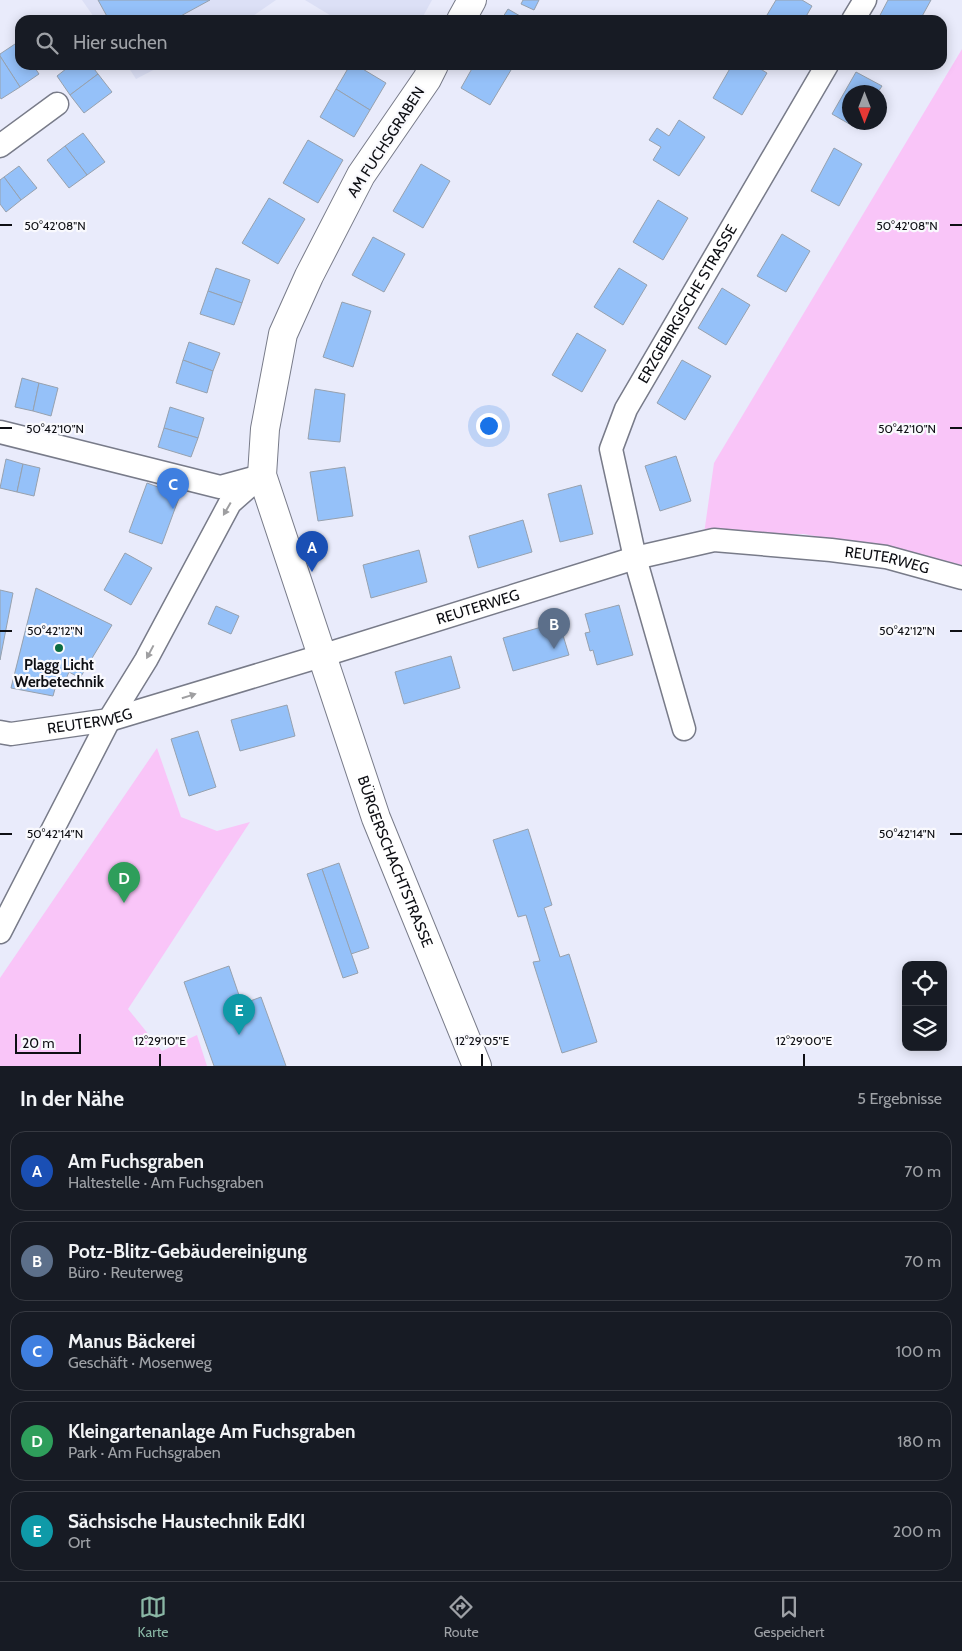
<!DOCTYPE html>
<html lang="de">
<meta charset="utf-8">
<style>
body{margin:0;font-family:Cabin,sans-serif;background:#20242c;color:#f1f3f6}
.controls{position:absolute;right:15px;bottom:15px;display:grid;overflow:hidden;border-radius:10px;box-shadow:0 2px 12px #0003}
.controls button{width:45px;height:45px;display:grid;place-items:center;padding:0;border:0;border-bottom:1px solid #363941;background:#171b24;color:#f1f3f6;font:25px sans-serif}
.compass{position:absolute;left:842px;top:85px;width:45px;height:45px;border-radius:50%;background:#171b24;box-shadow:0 2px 12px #0003;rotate:180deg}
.scale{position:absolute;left:15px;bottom:12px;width:66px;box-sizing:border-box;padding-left:5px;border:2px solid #0e0f14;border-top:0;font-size:14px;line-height:18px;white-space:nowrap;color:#0e0f14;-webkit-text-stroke:4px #f9f9fd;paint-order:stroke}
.you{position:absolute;left:488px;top:425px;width:18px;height:18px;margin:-12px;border:4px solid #fff;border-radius:50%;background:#1a73e8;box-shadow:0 0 0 8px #1a73e833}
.badge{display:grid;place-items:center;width:32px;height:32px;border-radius:50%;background:#8ab7a5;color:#fff;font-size:16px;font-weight:700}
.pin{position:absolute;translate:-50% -41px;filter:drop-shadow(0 1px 2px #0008)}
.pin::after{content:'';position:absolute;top:26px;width:18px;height:15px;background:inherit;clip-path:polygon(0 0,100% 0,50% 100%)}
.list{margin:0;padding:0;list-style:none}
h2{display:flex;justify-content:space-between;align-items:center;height:65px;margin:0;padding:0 20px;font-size:21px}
h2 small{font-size:16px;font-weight:400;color:#9ea1a6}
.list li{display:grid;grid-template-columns:32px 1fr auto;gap:15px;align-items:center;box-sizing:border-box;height:80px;margin:0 10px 10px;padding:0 10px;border:1px solid #363941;border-radius:15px}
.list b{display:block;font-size:19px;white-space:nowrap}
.list p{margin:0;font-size:16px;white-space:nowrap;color:#9ea1a6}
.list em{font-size:16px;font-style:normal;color:#9ea1a6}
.icon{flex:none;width:28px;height:28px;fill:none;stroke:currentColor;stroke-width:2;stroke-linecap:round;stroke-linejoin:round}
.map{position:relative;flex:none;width:962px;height:1066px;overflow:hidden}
.search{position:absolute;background:#171b24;box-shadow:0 2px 12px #0003;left:15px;right:15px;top:15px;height:55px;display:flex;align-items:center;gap:12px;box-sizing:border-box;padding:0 18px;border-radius:15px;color:#9ea1a6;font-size:19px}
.sheet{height:515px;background:#171b24}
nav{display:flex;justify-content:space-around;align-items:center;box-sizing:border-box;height:70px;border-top:1px solid #363941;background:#171b24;font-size:14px;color:#9ea1a6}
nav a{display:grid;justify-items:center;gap:2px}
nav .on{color:#8ab7a5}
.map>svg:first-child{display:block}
.built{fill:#dce0f6}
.green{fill:#f9c5f8}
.building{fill:#95c1f9;stroke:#97a1ae}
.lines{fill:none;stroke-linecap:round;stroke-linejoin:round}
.street-casing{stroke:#787b89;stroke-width:25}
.secondary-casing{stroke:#787b89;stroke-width:30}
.street{stroke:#fff;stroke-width:22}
.secondary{stroke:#fff;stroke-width:28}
.oneway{fill:#9f9fa1}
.ticks{fill:none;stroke:#0e0f14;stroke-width:2}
.poi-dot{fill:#0b6d42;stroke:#f9f9fd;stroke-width:2}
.labels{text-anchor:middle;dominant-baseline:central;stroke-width:4.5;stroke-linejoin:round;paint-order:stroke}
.street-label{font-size:15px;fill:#0e0f14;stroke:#f9f9fd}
.poi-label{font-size:15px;font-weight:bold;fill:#0e0f14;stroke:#f9f9fd}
.ticks-label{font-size:12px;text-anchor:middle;fill:#0e0f14;stroke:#f9f9fd;stroke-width:4.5;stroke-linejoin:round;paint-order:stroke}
</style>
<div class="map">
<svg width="962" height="1066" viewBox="0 0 962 1066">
<rect width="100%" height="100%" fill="#e9ebfb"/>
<g class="built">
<path d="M 82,0 L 276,0 L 247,20 L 96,20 Z"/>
<path d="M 305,0 L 432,0 L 421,20 L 338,20 Z"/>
<path d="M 127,65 L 163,65 L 136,79 Z"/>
</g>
<g class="green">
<path d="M 962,49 L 962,565 L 932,558 L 804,534 L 704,534 L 714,463 Z"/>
<path d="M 157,748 L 181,817 L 217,831 L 250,822 L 128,1009 L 162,1051 L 197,1035 L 207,1066 L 0,1066 L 0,978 Z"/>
</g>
<g class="building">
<path d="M 98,0 L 210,0 L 177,18 L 178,20 L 109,20 Z"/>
<path d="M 523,0 L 539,0 L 534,10 L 521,4 Z"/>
<path d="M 776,0 L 802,0 L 812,6 L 804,20 L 764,20 Z"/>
<path d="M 888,0 L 931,0 L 920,20 L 880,20 L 878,19 Z"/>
<path d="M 508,9 L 527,20 L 501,20 Z"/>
<path d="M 18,42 L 20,46 L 20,65 L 33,65 L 39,74 L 20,87 L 0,56 L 0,54 Z"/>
<path d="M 0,56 L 20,87 L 1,99 L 0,97 Z"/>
<path d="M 71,65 L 91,65 L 98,74 L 70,95 L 57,76 Z"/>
<path d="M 350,65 L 356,65 L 386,83 L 370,110 L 336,89 Z"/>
<path d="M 474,65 L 514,65 L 490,105 L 461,88 Z"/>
<path d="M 732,65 L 754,65 L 767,73 L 742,115 L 713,98 Z"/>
<path d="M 856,72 L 882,86 L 878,92 L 850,92 L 850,122 L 862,122 L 858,129 L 832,114 Z"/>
<path d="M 98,74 L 112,92 L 84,113 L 70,95 Z"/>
<path d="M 336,89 L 370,110 L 354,137 L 320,117 Z"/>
<path d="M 679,120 L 705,137 L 679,176 L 653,160 L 661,147 L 649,140 L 657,128 L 669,136 Z"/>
<path d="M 83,133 L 105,162 L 87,175 L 65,146 Z"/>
<path d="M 308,140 L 343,160 L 318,203 L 283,183 Z"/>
<path d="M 65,146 L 87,175 L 69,188 L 47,160 Z"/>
<path d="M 834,148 L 862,164 L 839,206 L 811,191 Z"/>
<path d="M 421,164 L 450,181 L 423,228 L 393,211 Z"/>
<path d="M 19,166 L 37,188 L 21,200 L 4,177 Z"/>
<path d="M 4,177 L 21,200 L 6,212 L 0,204 L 0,180 Z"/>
<path d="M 269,198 L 305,219 L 278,264 L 242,243 Z"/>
<path d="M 658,200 L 688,218 L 663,260 L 633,242 Z"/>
<path d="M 782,234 L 810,251 L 786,292 L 757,276 Z"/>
<path d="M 373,237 L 405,254 L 384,292 L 352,275 Z"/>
<path d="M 216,268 L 250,280 L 242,303 L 208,291 Z"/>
<path d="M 619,268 L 647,285 L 623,325 L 594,307 Z"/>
<path d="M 722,288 L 750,305 L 726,345 L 698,328 Z"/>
<path d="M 208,291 L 242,303 L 234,325 L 200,314 Z"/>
<path d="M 342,302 L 371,311 L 353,367 L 323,357 Z"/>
<path d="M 577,333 L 606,350 L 582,392 L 552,375 Z"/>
<path d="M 189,342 L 220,353 L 213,371 L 183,360 Z"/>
<path d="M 183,360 L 213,371 L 207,393 L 176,383 Z"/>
<path d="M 682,360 L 711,376 L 685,420 L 657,403 Z"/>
<path d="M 22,378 L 39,383 L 33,411 L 15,407 Z"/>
<path d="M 39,383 L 58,388 L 51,416 L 33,411 Z"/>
<path d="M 315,389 L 345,394 L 340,442 L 308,439 Z"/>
<path d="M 170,407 L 204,418 L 198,438 L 164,428 Z"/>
<path d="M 164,428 L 198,438 L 191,457 L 158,447 Z"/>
<path d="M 676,456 L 691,501 L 660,511 L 645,466 Z"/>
<path d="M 6,459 L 23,464 L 17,492 L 0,488 Z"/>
<path d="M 23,464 L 40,468 L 34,496 L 17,492 Z"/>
<path d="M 345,467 L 353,516 L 318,521 L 310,472 Z"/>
<path d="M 147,483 L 180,495 L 162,544 L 129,532 Z"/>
<path d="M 581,485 L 593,534 L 560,542 L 548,494 Z"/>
<path d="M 523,520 L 532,552 L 478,568 L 469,536 Z"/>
<path d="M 419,550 L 427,582 L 371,598 L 363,565 Z"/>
<path d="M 125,553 L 152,568 L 131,605 L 104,590 Z"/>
<path d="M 36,588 L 112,625 L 80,678 L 69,672 L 62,688 L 56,685 L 53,696 L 11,688 Z"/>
<path d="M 0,590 L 13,593 L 0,660 Z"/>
<path d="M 619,605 L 633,655 L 597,665 L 593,650 L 590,651 L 585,633 L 590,632 L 585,614 Z"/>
<path d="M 216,606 L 239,616 L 231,634 L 208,624 Z"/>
<path d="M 559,622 L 569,655 L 513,671 L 503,638 Z"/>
<path d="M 451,656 L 460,688 L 404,704 L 395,672 Z"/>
<path d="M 287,705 L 295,736 L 240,751 L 231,720 Z"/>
<path d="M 198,731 L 216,787 L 189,796 L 171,739 Z"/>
<path d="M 528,829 L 552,905 L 544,908 L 560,957 L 569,954 L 597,1042 L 562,1053 L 533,962 L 540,961 L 526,915 L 518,917 L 493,840 Z"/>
<path d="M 339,863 L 369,948 L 351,954 L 322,869 Z"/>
<path d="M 322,869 L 358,973 L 343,978 L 307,874 Z"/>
<path d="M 229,966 L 242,1004 L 261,997 L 286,1066 L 214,1066 L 184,982 Z"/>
</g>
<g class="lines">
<defs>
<g id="street">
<path d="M 853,20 L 865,0"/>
<path d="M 0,146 L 57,104"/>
<path d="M 0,432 L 220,487 L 253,478"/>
<path id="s1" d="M 684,729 L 635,558 L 611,449 L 626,409 L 827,65"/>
<path id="s2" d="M 0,732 L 11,734 L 109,720 L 321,656 L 635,558 L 714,540 L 831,550 L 886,557 L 962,578"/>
<path d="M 0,932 L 109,720 L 146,660 L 230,503 L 262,475"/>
</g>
<g id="secondary">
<path d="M 461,20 L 472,0"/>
<path id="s3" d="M 434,65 L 427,79 L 361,175 L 309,276 L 283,334 L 265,429 L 262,475 L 376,818 L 477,1066"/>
</g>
</defs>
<use href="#street" class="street-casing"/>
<use href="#secondary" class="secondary-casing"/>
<use href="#street" class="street"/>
<use href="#secondary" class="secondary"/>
</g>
<defs><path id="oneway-solid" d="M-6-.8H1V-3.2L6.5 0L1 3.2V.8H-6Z" transform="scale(1.25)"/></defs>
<g class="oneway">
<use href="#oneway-solid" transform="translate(227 509) rotate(120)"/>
<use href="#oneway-solid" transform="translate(150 652) rotate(118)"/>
<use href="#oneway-solid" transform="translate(189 696) rotate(-17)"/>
</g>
<path class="ticks" d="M 0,225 L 12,225M 950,225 L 962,225M 0,428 L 12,428M 950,428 L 962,428M 0,631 L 12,631M 950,631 L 962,631M 0,834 L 12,834M 950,834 L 962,834M 160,1054 L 160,1066M 482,1054 L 482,1066M 804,1054 L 804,1066"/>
<circle class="poi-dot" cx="59" cy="648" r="5"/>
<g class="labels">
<g class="street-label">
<text transform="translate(386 142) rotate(-57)">AM FUCHSGRABEN</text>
<text stroke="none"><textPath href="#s1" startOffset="454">ERZGEBIRGISCHE STRASSE</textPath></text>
<text stroke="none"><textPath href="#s2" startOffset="916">REUTERWEG</textPath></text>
<text stroke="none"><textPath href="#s2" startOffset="496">REUTERWEG</textPath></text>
<text stroke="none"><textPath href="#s2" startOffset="91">REUTERWEG</textPath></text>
<text stroke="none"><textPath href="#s3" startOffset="861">BÜRGERSCHACHTSTRASSE</textPath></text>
</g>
<g class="poi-label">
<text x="59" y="665">Plagg Licht<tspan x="59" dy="17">Werbetechnik</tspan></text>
</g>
</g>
<g class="ticks-label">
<text x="907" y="230">50°42'08"N</text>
<text x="55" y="230">50°42'08"N</text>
<text x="907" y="433">50°42'10"N</text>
<text x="55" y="433">50°42'10"N</text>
<text x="907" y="635">50°42'12"N</text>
<text x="55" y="635">50°42'12"N</text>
<text x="907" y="838">50°42'14"N</text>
<text x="55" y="838">50°42'14"N</text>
<text x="160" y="1045">12°29'10"E</text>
<text x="482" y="1045">12°29'05"E</text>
<text x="804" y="1045">12°29'00"E</text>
</g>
</svg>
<div class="controls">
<button><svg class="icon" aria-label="locate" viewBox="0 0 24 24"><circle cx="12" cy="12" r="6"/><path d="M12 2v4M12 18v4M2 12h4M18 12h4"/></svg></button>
<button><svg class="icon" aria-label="layers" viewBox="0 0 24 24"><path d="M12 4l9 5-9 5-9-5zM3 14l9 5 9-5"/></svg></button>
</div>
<svg class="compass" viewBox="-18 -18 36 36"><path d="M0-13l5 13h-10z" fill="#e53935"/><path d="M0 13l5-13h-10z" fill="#9ea1a6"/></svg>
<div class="scale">20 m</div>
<div class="you"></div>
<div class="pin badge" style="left:312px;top:572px;background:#1a4fb4">A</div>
<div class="pin badge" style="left:554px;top:649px;background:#5c6f8a">B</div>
<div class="pin badge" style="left:173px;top:509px;background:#3f7fe0">C</div>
<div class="pin badge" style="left:124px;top:903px;background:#2e9e5b">D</div>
<div class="pin badge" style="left:239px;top:1035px;background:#0f9aa8">E</div>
<div class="search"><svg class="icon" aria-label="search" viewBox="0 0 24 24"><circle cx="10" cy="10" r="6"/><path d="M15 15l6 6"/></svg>Hier suchen</div>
</div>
<section class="sheet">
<h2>In der Nähe<small>5 Ergebnisse</small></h2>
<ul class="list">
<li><span class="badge" style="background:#1a4fb4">A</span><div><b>Am Fuchsgraben</b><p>Haltestelle · Am Fuchsgraben</p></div><em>70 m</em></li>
<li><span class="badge" style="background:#5c6f8a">B</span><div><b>Potz-Blitz-Gebäudereinigung</b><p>Büro · Reuterweg</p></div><em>70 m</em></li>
<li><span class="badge" style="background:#3f7fe0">C</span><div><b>Manus Bäckerei</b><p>Geschäft · Mosenweg</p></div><em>100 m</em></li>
<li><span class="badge" style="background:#2e9e5b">D</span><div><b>Kleingartenanlage Am Fuchsgraben</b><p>Park · Am Fuchsgraben</p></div><em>180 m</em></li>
<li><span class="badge" style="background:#0f9aa8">E</span><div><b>Sächsische Haustechnik EdKI</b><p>Ort</p></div><em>200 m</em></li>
</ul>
</section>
<nav>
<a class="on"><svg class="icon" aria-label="map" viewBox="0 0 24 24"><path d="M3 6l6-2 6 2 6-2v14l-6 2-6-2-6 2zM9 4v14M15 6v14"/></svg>Karte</a>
<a><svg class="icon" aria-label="directions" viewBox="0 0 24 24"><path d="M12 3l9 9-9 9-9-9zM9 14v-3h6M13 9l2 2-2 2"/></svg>Route</a>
<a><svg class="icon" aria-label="saved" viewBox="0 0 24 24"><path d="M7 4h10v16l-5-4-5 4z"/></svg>Gespeichert</a>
</nav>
